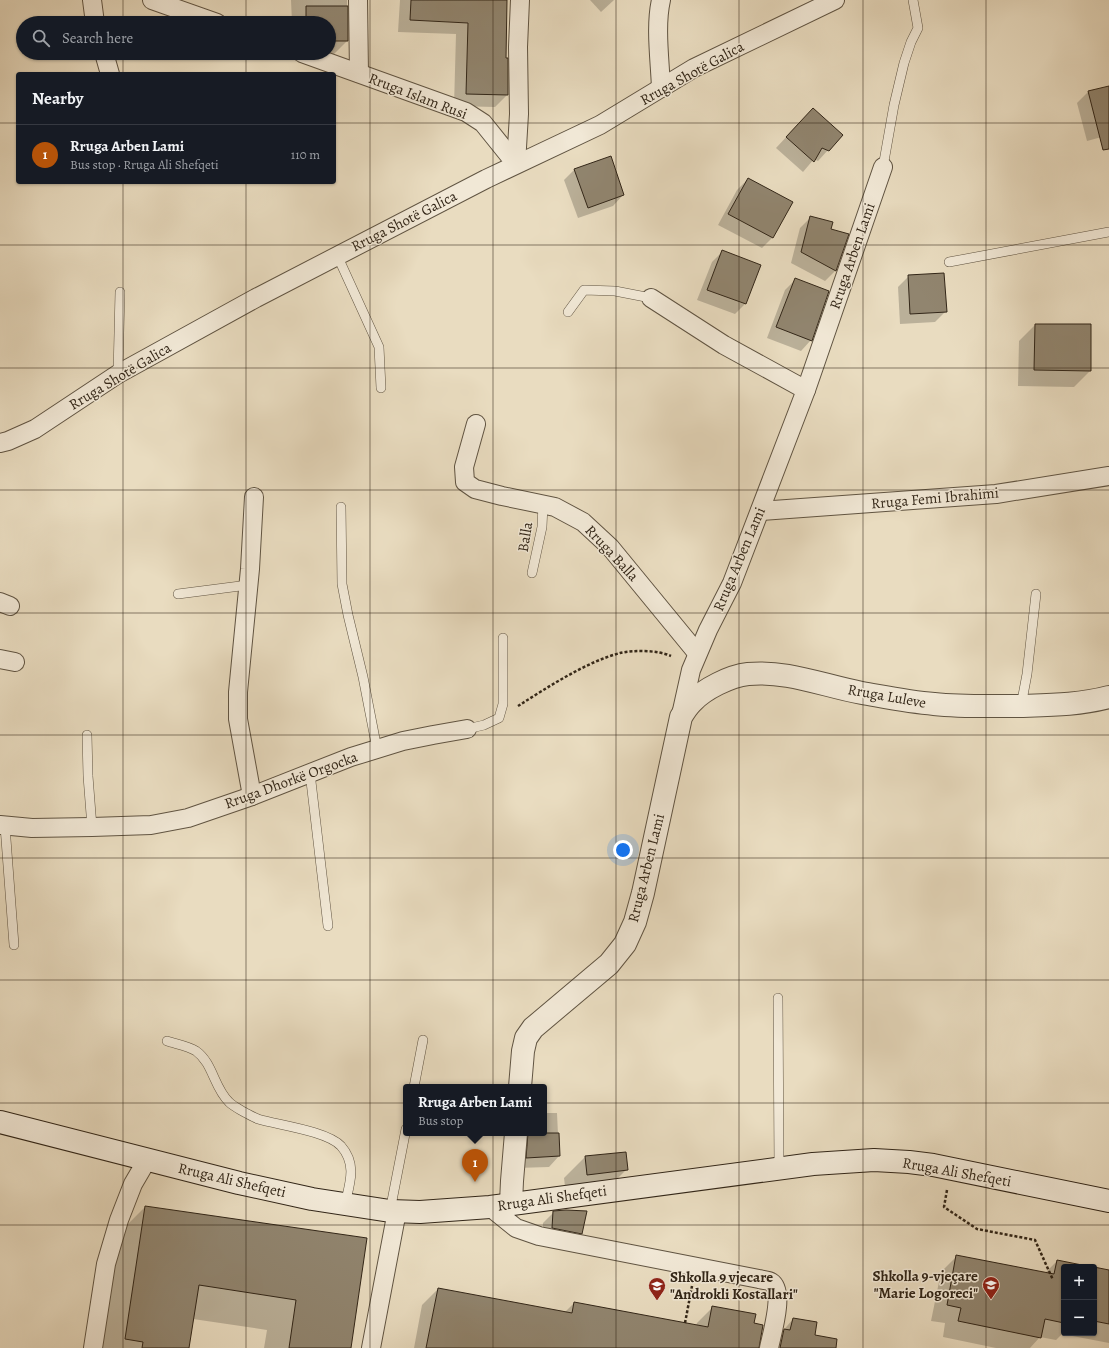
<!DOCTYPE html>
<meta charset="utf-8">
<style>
body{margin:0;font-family:Alegreya,serif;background:#242831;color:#f1f3f6}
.controls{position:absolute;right:12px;bottom:12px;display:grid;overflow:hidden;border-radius:4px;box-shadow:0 1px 3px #0004}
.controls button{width:36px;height:36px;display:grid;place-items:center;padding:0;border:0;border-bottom:1px solid #363941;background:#171b24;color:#f1f3f6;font:20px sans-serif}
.you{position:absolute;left:623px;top:850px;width:14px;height:14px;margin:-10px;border:3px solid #fff;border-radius:50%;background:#1a73e8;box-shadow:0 0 0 6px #1a73e833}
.badge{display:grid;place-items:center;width:26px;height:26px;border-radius:50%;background:#b45309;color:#fff;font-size:13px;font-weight:700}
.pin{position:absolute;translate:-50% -33px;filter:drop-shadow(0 1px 2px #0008)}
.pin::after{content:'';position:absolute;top:21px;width:14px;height:12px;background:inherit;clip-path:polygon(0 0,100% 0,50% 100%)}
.popup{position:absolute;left:403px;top:1084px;width:144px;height:52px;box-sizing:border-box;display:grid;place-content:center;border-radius:4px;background:#171b24;filter:drop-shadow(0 1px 3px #0005);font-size:13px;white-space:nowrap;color:#9ea1a6}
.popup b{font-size:15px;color:#f1f3f6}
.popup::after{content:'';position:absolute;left:50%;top:100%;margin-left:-8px;border:8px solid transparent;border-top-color:#171b24}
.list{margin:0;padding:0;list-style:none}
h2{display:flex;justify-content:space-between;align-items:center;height:52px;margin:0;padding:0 16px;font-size:17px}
h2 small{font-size:13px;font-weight:400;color:#9ea1a6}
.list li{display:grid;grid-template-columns:26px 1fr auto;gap:12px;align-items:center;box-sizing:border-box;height:60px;padding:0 16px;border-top:1px solid #363941}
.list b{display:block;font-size:15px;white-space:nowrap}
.list p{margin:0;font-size:13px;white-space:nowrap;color:#9ea1a6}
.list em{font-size:13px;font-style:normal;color:#9ea1a6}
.icon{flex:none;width:22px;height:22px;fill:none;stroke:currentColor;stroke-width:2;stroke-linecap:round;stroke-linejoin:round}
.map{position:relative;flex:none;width:1109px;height:1348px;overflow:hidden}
.search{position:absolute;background:#171b24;box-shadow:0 1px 3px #0004;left:16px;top:16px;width:320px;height:44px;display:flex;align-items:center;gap:10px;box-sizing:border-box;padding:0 14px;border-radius:22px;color:#9ea1a6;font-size:15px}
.panel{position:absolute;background:#171b24;box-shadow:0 1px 3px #0004;left:16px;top:72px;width:320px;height:112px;border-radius:4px}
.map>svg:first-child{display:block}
.shadow{fill:#0003}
.building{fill:#91856f;stroke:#322618}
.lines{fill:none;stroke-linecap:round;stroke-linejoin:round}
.service-casing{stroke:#605442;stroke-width:10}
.minor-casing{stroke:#605442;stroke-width:20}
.tertiary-casing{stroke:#605442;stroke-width:24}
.secondary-casing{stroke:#322618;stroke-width:24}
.path{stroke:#322618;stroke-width:2.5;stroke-dasharray:3 2;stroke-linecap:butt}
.service{stroke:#f1e8d6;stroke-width:9}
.minor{stroke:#f1e8d6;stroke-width:18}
.tertiary{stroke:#f1e8d6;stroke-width:22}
.secondary{stroke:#f1e8d6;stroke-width:22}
.grid{fill:none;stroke:#322618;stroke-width:1;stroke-opacity:0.55}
.labels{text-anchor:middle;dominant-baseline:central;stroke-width:3;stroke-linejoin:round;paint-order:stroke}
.street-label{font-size:15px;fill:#322618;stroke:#f1e8d6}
.poi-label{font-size:15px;font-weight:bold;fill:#322618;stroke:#f1e8d6;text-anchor:end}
</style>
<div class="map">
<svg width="1109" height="1348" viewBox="0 0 1109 1348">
<rect width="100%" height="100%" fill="#e9dcc0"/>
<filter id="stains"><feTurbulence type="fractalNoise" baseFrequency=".005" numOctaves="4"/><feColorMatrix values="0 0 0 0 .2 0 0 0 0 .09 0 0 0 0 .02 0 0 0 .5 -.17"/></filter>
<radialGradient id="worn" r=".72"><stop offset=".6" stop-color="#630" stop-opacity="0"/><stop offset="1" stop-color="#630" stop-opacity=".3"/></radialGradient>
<g class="shadow">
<path d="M 291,0 L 347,0 L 347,41 L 333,55 L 292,56 L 292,53 L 329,53 L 329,23 L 292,23 Z"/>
<path d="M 400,0 L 506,0 L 505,59 L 507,95 L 495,107 L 454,106 L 456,34 L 398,32 Z"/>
<path d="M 590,0 L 614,0 L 601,12 Z"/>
<path d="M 1109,87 L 1109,135 L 1087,141 L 1077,103 L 1088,92 Z"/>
<path d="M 802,120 L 828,150 L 818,161 L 814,159 L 803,172 L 776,148 Z"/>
<path d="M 575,169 L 623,195 L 613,206 L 578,218 L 564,180 Z"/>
<path d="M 748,179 L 772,238 L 762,248 L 718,225 L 737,190 Z"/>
<path d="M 811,217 L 830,230 L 848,234 L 835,271 L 825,281 L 791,263 L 800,228 Z"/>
<path d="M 722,252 L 760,266 L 745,304 L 735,314 L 697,300 L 712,262 Z"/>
<path d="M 909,276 L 946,311 L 935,322 L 900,324 L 898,287 Z"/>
<path d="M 795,280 L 811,340 L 801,351 L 767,338 L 785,290 Z"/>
<path d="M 1035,325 L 1090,371 L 1074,387 L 1018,386 L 1019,341 Z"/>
<path d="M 544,1113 L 557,1113 L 559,1156 L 549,1167 L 516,1168 L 514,1133 L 544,1133 Z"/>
<path d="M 585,1157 L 627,1169 L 606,1190 L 566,1195 L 564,1178 Z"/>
<path d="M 145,1207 L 366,1239 L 350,1348 L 264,1348 L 267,1330 L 193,1319 L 188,1348 L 98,1348 L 115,1237 Z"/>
<path d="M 554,1212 L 581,1233 L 571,1244 L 542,1238 L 543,1223 Z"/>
<path d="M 957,1256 L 1045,1273 L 1057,1261 L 1087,1267 L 1064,1267 L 1064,1333 L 1094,1333 L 1094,1268 L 1109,1271 L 1109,1343 L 1062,1334 L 1056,1340 L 1040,1337 L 1030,1348 L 996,1348 L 943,1337 L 945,1323 L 931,1321 L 941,1272 Z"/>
<path d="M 438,1289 L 564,1313 L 574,1303 L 696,1326 L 697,1323 L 713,1307 L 753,1324 L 758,1348 L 414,1348 L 422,1305 Z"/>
<path d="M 793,1319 L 811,1348 L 773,1348 L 776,1339 Z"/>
</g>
<g class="building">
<path d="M 411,0 L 507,0 L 506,58 L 508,58 L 508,95 L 466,94 L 468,23 L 410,20 Z"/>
<path d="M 306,6 L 348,6 L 348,41 L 329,41 L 329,23 L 306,23 Z"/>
<path d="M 1109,86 L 1109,149 L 1103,150 L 1088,91 Z"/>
<path d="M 813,108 L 843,135 L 829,151 L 822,148 L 814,162 L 786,137 Z"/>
<path d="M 611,156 L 624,195 L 588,208 L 574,169 Z"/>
<path d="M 748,178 L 793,202 L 773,238 L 728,214 Z"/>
<path d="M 810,216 L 833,222 L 831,229 L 849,234 L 836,271 L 801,252 Z"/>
<path d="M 722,250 L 761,265 L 746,304 L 707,290 Z"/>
<path d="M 944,273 L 947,312 L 910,314 L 908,275 Z"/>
<path d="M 795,278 L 829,291 L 812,341 L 776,327 Z"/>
<path d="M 1035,324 L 1091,324 L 1091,371 L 1034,370 Z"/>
<path d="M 528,1133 L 559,1133 L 560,1156 L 526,1158 Z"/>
<path d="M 626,1152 L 628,1170 L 587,1175 L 585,1156 Z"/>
<path d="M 145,1206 L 367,1238 L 351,1348 L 289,1348 L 296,1300 L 199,1285 L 189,1348 L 142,1348 L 143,1342 L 125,1339 Z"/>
<path d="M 566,1210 L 587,1211 L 582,1234 L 552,1228 L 553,1211 Z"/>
<path d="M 956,1255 L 1054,1274 L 1057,1260 L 1092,1267 L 1064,1267 L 1064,1323 L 1045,1319 L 1041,1338 L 958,1321 L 961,1308 L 947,1305 Z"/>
<path d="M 1094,1267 L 1109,1270 L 1109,1324 L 1094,1321 Z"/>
<path d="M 438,1288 L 572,1313 L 574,1302 L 708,1327 L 712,1306 L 756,1314 L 754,1323 L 763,1325 L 759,1348 L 426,1348 Z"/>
<path d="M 793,1318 L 817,1322 L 815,1335 L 837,1339 L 836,1348 L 780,1348 L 784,1329 L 790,1330 Z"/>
</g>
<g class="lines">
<defs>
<g id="service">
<path d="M 883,167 L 894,105 L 904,63 L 911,42 L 918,28 L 913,0"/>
<path d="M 337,255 L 379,347 L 381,388"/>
<path d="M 949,262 L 1109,232"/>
<path d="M 568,312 L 584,290 L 615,291 L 651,298"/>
<path d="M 118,374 L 120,292"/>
<path d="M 341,507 L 342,584 L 348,615 L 363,677 L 377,749"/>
<path d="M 532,573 L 542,527 L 543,504"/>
<path d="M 178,594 L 248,585"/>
<path d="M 1021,706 L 1027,674 L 1036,594"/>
<path d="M 467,729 L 484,725 L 499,718 L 503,704 L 503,638"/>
<path d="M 87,735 L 88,776 L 92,827"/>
<path d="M 310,773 L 328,926"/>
<path d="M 5,826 L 14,945"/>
<path d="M 778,998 L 779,1168"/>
<path d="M 167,1041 C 176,1044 188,1046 196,1051 C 213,1063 214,1088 229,1102 C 233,1106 239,1109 244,1112 C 248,1114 253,1117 258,1119 C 278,1125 327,1131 341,1146 C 357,1164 350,1183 345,1204"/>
<path d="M 414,1087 L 423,1040"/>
<path d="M 390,1211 L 406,1129"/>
</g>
<g id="minor">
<path d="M 92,0 L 95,23"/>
<path d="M 152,0 L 217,23"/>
<path d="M 358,0 L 359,73"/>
<path d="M 104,53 L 110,74"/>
<path d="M 302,53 L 466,112 L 483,123 L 516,164"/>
<path d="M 661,88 C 660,61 655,26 661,0"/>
<path d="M 516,164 L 519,114 L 518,47 L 520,0"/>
<path d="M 651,298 L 724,345 L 806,390"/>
<path d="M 476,424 L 464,467 L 465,482 L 475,489 L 502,496 L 555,507 L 583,522 L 610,547 L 697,653"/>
<path d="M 0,443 L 8,441 L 35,429 L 118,374 L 256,298 L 486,179 L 600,125 L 694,68 L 835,0"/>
<path d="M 760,511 L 996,494 L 1109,476"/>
<path d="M 0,602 L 10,606"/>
<path d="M 0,659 L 15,662"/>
<path d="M 681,715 L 691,670 L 708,630 L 732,583 L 806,390 L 883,167"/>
<path d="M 252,796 L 238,719 L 238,692 L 250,569 L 254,497"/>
<path d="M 0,825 L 32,828 L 92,827 L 151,825 L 188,818 L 252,796 L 351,757 L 403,741 L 433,735 L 467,729"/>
<path d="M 490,1207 L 516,1228 L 539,1236 L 759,1279 C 763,1280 768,1280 771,1282 C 785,1291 772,1333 769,1348"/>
<path d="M 93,1348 L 106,1264 L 119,1220 L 133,1184 L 147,1160"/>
<path d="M 371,1348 L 397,1211"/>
</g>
<g id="tertiary">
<path d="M 520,1087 L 523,1051 L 526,1038 L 533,1028 L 609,964 L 625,944 L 635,922 L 643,893 L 681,717 C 684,712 688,706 692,702 C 704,689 730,676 748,674 C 787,670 824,686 862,693 C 885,697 909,702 934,704 C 962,707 990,706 1019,706 C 1049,705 1079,705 1109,697"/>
<path d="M 511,1203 L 512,1181 L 516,1133"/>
</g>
<path id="secondary" d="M 0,1122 L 239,1183 L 312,1199 L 390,1211 L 420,1212 L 490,1207 L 813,1164 L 874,1160 L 909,1162 L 933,1165 L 1109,1201"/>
</defs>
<use href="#service" class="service-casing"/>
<use href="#minor" class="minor-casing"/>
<use href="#tertiary" class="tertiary-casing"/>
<use href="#secondary" class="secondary-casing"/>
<g class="path">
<path d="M 518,706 C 548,687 586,662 620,653 C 633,650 658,650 671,656"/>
<path d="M 947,1190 L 944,1207 L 977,1229 L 1035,1240 L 1053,1280"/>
<path d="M 685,1323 L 692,1286"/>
</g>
<use href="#service" class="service"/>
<use href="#minor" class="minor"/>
<use href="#tertiary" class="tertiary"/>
<use href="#secondary" class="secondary"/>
</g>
<path class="grid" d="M 123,0 L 123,23M 246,0 L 246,23M 370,0 L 370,1348M 493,0 L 493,1348M 616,0 L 616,1348M 739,0 L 739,1348M 863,0 L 863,1348M 986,0 L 986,1348M 123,53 L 123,74M 246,53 L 246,74M 0,123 L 18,123M 334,123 L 1109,123M 123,182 L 123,1348M 246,182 L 246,1348M 0,245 L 1109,245M 0,368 L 1109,368M 0,490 L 1109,490M 0,613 L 1109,613M 0,735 L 1109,735M 0,858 L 1109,858M 0,980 L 1109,980M 0,1103 L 1109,1103M 0,1225 L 1109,1225"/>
<defs>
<symbol id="school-pin" viewBox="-11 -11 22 30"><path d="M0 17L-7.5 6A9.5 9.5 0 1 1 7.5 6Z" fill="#8f2418" stroke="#f1e8d6"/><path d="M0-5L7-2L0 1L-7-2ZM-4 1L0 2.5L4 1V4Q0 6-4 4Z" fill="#fff"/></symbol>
</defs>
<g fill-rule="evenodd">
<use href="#school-pin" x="981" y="1275" width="20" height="27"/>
<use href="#school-pin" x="647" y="1276" width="20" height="27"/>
</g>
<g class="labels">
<g class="street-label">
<text transform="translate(692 73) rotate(-29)">Rruga Shotë Galica</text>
<text transform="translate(418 96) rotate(21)">Rruga Islam Rusi</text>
<text transform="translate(404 221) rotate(-27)">Rruga Shotë Galica</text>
<text transform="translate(852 256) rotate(-71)">Rruga Arben Lami</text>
<text transform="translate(120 376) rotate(-31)">Rruga Shotë Galica</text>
<text transform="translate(935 498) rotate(-5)">Rruga Femi Ibrahimi</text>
<text transform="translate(525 537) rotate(-81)">Balla</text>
<text transform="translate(612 553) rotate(47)">Rruga Balla</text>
<text transform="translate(739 559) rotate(-67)">Rruga Arben Lami</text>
<text transform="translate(887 696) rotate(10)">Rruga Luleve</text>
<text transform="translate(291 780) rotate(-20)">Rruga Dhorkë Orgocka</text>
<text transform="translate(646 868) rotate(-76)">Rruga Arben Lami</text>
<text transform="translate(957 1172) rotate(10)">Rruga Ali Shefqeti</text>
<text transform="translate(232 1180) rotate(13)">Rruga Ali Shefqeti</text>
<text transform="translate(552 1198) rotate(-8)">Rruga Ali Shefqeti</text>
</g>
<g class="poi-label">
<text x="978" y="1276">Shkolla 9-vjeçare<tspan x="978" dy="17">"Marie Logoreci"</tspan></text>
<text x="670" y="1277" text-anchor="start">Shkolla 9 vjecare<tspan x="670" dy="17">"Androkli Kostallari"</tspan></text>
</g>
</g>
<rect width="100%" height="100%" filter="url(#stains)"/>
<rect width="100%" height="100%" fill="url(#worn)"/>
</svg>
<div class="controls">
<button>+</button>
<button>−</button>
</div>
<div class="you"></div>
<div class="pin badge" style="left:475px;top:1182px">1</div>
<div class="popup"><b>Rruga Arben Lami</b>Bus stop</div>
<div class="search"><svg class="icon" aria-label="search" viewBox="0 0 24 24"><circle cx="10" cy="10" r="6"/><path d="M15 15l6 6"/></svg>Search here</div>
<section class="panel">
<h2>Nearby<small></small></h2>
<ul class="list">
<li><span class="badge">1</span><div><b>Rruga Arben Lami</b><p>Bus stop · Rruga Ali Shefqeti</p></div><em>110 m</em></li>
</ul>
</section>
</div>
